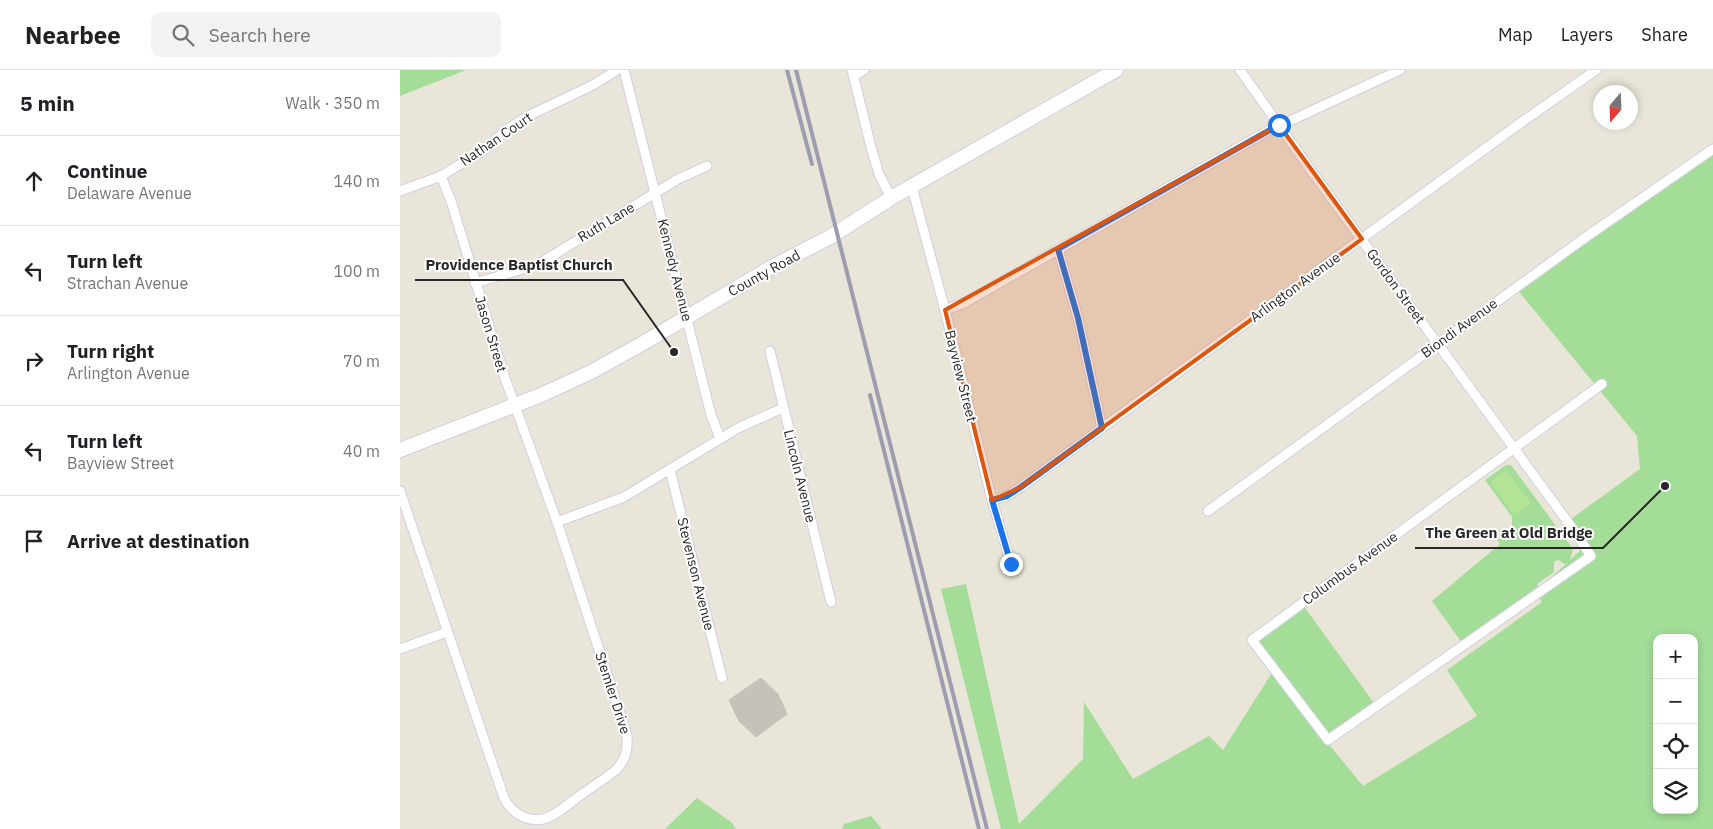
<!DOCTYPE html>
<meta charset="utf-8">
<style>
body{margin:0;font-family:"IBM Plex Sans",sans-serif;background:#f2f2f2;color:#202124}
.controls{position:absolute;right:15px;bottom:15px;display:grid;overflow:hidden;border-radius:10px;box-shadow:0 2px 8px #0003}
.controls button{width:45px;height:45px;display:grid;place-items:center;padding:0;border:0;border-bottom:1px solid #e0e0e0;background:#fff;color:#202124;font:25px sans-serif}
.compass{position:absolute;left:1193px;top:15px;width:45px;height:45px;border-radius:50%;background:#fff;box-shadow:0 2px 8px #0003;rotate:199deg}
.stop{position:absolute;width:15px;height:15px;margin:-11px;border:4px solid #1a73e8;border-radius:50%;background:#fff}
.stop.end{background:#1a73e8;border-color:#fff;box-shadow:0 1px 5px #0008}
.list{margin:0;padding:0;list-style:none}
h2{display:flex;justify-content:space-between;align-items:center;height:65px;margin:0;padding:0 20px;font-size:21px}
h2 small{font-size:16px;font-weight:400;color:#757577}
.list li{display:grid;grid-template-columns:32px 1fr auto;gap:15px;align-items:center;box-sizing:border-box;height:90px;padding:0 20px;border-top:1px solid #e0e0e0}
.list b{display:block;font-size:19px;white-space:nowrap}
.list p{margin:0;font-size:16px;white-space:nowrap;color:#757577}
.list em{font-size:16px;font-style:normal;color:#757577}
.icon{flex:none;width:28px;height:28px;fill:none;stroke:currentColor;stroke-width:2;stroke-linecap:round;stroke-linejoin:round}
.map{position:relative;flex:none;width:1313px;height:759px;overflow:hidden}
header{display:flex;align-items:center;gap:30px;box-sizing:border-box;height:70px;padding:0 25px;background:#fff;border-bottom:1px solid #e0e0e0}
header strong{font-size:24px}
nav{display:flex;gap:28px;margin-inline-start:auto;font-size:18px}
.search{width:350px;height:45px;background:#f2f2f2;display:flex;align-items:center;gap:12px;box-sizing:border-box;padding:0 18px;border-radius:10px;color:#757577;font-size:19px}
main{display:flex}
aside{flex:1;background:#fff}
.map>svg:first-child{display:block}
.green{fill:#a3dd98;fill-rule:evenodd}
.pitch{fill:#b3e495}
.building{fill:#c4c2b9;stroke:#c4c1b3}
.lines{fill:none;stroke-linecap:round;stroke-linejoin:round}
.street-casing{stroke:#cfcfdf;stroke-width:11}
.secondary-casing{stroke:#cfcfdf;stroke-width:16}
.street{stroke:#fff;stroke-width:9}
.secondary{stroke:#fff;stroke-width:14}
.rail{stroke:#9e9db0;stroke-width:4}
.route{stroke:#1a73e8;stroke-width:6}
.marked{fill:#de560d;fill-opacity:0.2;stroke:#de560d;stroke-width:4;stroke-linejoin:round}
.labels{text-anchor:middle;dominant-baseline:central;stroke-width:4;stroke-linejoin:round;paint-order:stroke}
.street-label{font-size:14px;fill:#272727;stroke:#fff}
.leader{fill:none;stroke:#272727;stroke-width:2}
.callout-dot{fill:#272727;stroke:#fff;stroke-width:2}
.callout-label{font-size:15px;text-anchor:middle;font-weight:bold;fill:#272727;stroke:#fff;stroke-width:4;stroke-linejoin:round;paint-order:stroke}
</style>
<header>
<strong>Nearbee</strong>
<div class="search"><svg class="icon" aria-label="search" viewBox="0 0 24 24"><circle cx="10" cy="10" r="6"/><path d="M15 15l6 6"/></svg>Search here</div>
<nav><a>Map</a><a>Layers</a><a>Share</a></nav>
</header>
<main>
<aside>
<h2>5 min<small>Walk · 350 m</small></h2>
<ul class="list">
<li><svg class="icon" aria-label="ahead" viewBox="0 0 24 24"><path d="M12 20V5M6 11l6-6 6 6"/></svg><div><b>Continue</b><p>Delaware Avenue</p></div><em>140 m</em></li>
<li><svg class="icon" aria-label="left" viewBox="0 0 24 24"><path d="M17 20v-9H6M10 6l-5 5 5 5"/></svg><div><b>Turn left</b><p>Strachan Avenue</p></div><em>100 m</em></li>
<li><svg class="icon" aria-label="right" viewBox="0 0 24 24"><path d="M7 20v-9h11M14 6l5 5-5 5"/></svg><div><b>Turn right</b><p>Arlington Avenue</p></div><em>70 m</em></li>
<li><svg class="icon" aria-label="left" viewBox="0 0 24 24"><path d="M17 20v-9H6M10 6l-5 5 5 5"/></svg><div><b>Turn left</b><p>Bayview Street</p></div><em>40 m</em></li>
<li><svg class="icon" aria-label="arrive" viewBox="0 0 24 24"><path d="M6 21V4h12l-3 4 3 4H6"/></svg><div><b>Arrive at destination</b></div></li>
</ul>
</aside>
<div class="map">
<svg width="1313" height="759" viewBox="0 0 1313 759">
<rect width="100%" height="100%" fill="#e9e5d9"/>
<g class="green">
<path d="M 0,0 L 66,0 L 0,26 Z"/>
<path d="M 1313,77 L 1313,759 L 601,759 L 541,519 L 566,514 L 619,754 L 683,689 L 684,632 L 733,709 L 809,666 L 823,680 L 875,598 L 852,565 L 900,531 L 974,633 L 927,672 L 963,716 L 1077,646 L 1047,600 L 1142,532 L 1136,523 L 1065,577 L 1032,531 L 1100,474 L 1097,470 L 1112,461 L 1112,447 L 1085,410 L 1106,395 L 1111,395 L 1173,479 L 1170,490 L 1188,473 L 1171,449 L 1240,399 L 1237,366 L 1116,218 ZM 1158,490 L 1165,494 L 1168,492 L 1139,518 L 1137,514 L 1154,502 L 1154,492 ZM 1257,568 L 1294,568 L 1294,740 L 1257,740 Z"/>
<path d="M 297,728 L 331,752 L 336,759 L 265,759 Z"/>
<path d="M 471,746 L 482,759 L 442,759 L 444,754 Z"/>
</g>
<path class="pitch" d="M 1106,400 L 1131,433 L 1114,445 L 1090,412 Z"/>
<path class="building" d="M 361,608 L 378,624 L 387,644 L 356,667 L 339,651 L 329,630 Z"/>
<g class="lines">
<defs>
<g id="street">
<path d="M 224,0 L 311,345 L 320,368"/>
<path d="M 452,0 L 471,77 L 479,104 L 491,128"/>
<path d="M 840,0 L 910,99 L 1170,455 L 1191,486 L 928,670 L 852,570 L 1202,314"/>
<path d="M 454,6 L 464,0"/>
<path d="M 512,117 L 545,240 L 592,430 L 611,494"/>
<path d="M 0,121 L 41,106 L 87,78 L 106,60 L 128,46 L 193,15 L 217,0"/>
<path d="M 658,179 L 678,248 L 702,358"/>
<path d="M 75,213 L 137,195 L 278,109 L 307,96"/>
<path d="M 545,240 L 564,233 L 866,62 L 1000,0"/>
<path d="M 370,281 L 431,532"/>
<path d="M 270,400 L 322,608"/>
<path d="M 0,421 L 104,728 C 113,746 134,756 153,745 C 162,740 170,733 178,727 C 191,718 204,709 216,700 C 226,689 228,680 227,665 L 157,452 L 105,308 L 51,131 L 41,106"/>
<path d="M 592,430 L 607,426 L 621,417 L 1119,54 L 1196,0"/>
<path d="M 808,441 L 1186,167 L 1313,79"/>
<path d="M 157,452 L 224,427 L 338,358 L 383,338"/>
<path d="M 0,579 L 47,562"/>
</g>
<path id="secondary" d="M 0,380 L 141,325 L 191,302 L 245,272 L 370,198 L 430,167 L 491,128 L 716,0"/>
</defs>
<use href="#street" class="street-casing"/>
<use href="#secondary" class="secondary-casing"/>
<use href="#street" class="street"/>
<use href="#secondary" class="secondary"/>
<g class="rail">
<path d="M 387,0 L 412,94"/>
<path d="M 396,0 L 587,759"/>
<path d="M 470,325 L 579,759"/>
</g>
</g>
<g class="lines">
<path class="route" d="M 611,494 L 592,430 L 607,426 L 621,417 L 702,358 L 678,248 L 658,179 L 879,55"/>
</g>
<path class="marked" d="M 879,55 L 962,169 L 621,417 L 592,430 L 545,240 Z"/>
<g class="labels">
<g class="street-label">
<text transform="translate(96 69) rotate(-34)">Nathan Court</text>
<text transform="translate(206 152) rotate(-31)">Ruth Lane</text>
<text transform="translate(275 200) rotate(76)">Kennedy Avenue</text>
<text transform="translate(364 203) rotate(-29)">County Road</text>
<text transform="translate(996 216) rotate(54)">Gordon Street</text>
<text transform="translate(895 217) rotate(-36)">Arlington Avenue</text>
<text transform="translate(1059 258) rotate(-36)">Biondi Avenue</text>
<text transform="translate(91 264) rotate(73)">Jason Street</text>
<text transform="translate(561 306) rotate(76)">Bayview Street</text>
<text transform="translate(400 406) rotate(76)">Lincoln Avenue</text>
<text transform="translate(950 498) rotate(-36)">Columbus Avenue</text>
<text transform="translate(296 504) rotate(76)">Stevenson Avenue</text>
<text transform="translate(213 623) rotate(72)">Stemler Drive</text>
</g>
</g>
<path class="leader" d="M274 282L223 210H15M1265 416L1203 478H1015"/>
<g class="callout-dot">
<circle cx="274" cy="282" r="5"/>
<circle cx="1265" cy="416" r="5"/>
</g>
<g class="callout-label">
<text x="119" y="200">Providence Baptist Church</text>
<text x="1109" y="468">The Green at Old Bridge</text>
</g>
</svg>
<div class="controls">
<button>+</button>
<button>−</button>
<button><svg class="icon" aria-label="locate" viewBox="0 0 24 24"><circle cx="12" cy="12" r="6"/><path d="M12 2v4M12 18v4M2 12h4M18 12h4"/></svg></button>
<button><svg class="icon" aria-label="layers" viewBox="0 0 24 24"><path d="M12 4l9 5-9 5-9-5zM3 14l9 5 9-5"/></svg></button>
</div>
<svg class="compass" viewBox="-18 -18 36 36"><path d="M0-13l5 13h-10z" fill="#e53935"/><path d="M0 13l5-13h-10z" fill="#757577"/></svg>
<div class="stop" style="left:879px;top:55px"></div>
<div class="stop end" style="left:611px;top:494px"></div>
</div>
</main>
